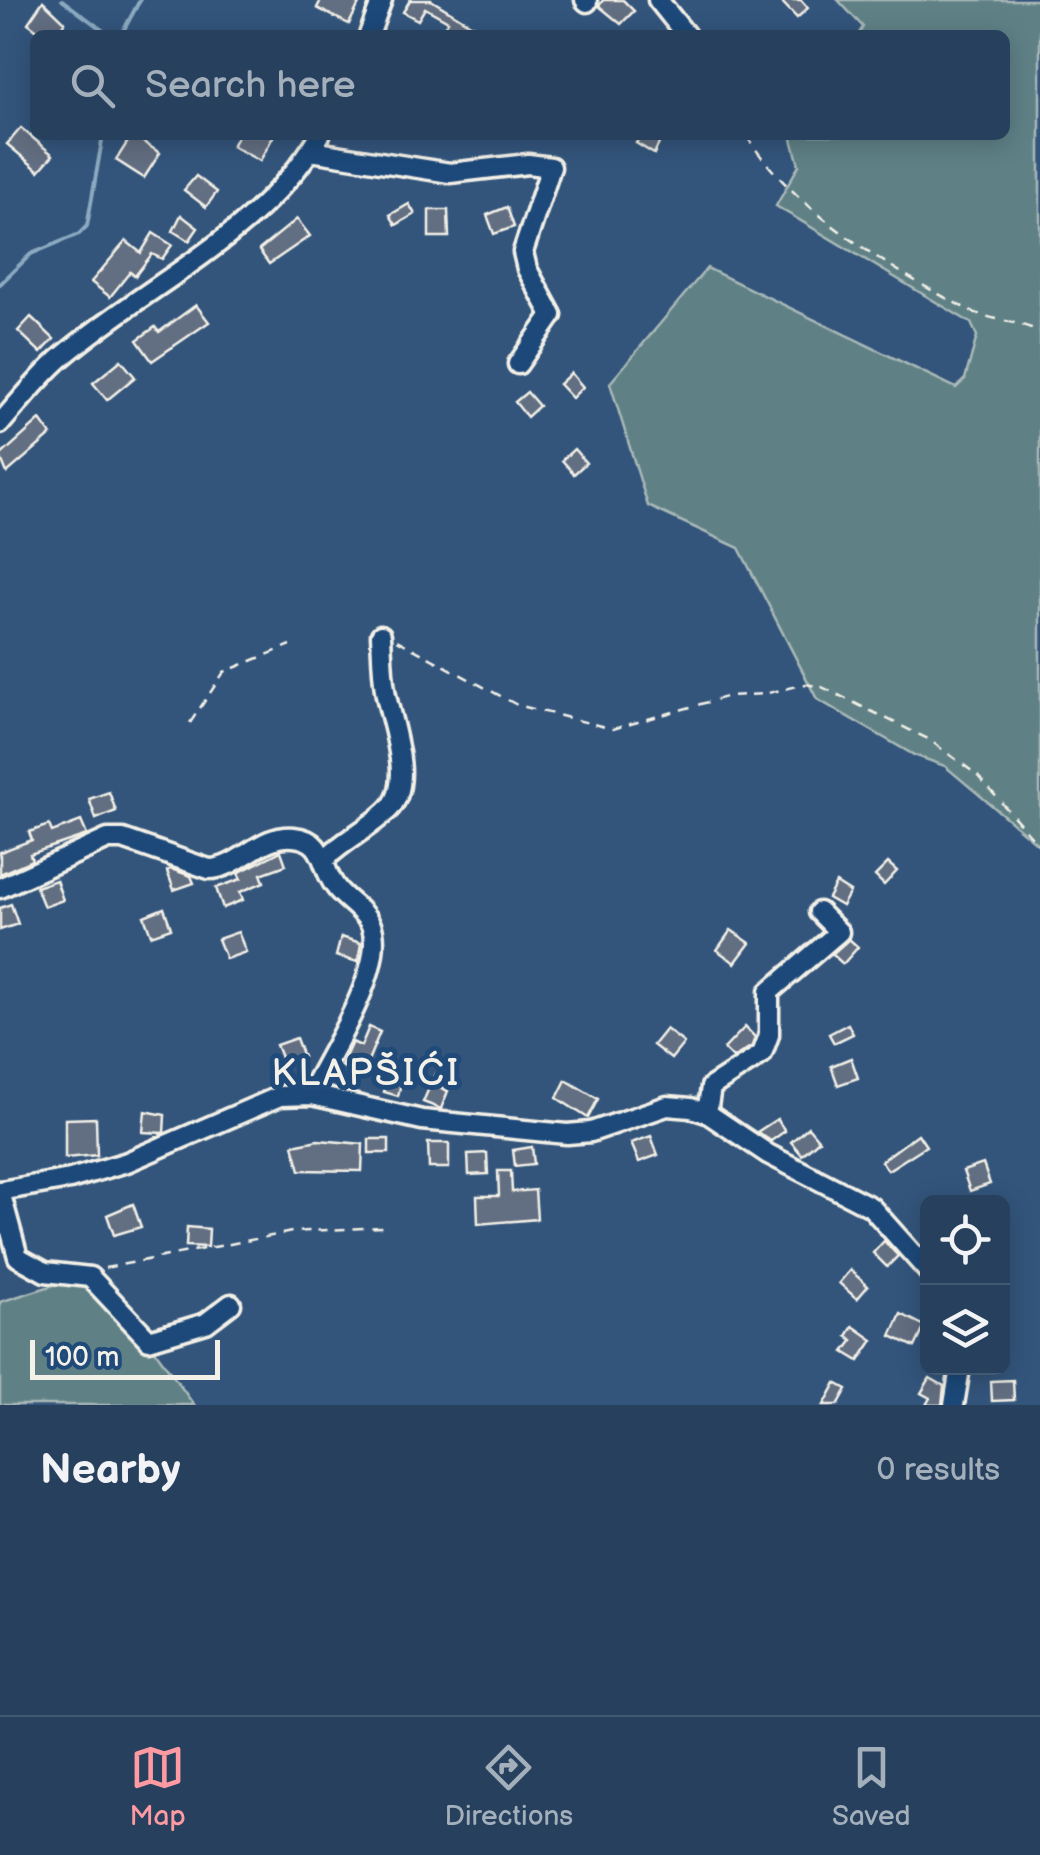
<!DOCTYPE html>
<meta charset="utf-8">
<style>
body{margin:0;font-family:"Balsamiq Sans",sans-serif;background:#324b66;color:#f1f3f6}
.controls{position:absolute;right:30px;bottom:30px;display:grid;overflow:hidden;border-radius:15px;box-shadow:0 5px 25px #0003}
.controls button{width:90px;height:90px;display:grid;place-items:center;padding:0;border:0;border-bottom:2px solid #425972;background:#26405d;color:#f1f3f6;font:50px sans-serif}
.scale{position:absolute;left:30px;bottom:25px;width:190px;box-sizing:border-box;padding-left:10px;border:5px solid #f4f1e8;border-top:0;font-size:28px;line-height:35px;white-space:nowrap;color:#f4f1e8;-webkit-text-stroke:8px #1f4a7a;paint-order:stroke}
.list{margin:0;padding:0;list-style:none}
h2{display:flex;justify-content:space-between;align-items:center;height:130px;margin:0;padding:0 40px;font-size:42px}
h2 small{font-size:32px;font-weight:400;color:#a4afbc}
.icon{flex:none;width:55px;height:55px;fill:none;stroke:currentColor;stroke-width:2;stroke-linecap:round;stroke-linejoin:round}
.map{position:relative;flex:none;width:1040px;height:1405px;overflow:hidden}
.search{position:absolute;background:#26405d;box-shadow:0 5px 25px #0003;left:30px;right:30px;top:30px;height:110px;display:flex;align-items:center;gap:25px;box-sizing:border-box;padding:0 35px;border-radius:15px;color:#a4afbc;font-size:38px}
.sheet{height:310px;background:#26405d}
nav{display:flex;justify-content:space-around;align-items:center;box-sizing:border-box;height:140px;border-top:2px solid #425972;background:#26405d;font-size:28px;color:#a4afbc}
nav a{display:grid;justify-items:center;gap:5px}
nav .on{color:#ff9aa2}
.map>svg:first-child{display:block}
.green{fill:#5f8186;stroke:#aab9b7;stroke-width:2.5}
.lines{fill:none;stroke-linecap:round;stroke-linejoin:round}
.stream{stroke:#8caac0;stroke-width:4}
.building{fill:#626e81;stroke:#f4f1e8;stroke-width:2.5}
.minor-casing{stroke:#f4f1e8;stroke-width:25}
.path{stroke:#f4f1e8;stroke-width:2.5;stroke-dasharray:10 8;stroke-linecap:butt}
.minor{stroke:#1f4a7a;stroke-width:18}
.labels{text-anchor:middle;dominant-baseline:central;stroke-width:10;stroke-linejoin:round;paint-order:stroke}
.neighbourhood-label{font-size:38px;letter-spacing:2.5px;fill:#f4f1e8;stroke:#1f4a7a}
</style>
<div class="map">
<svg width="1040" height="1405" viewBox="0 0 1040 1405">
<rect width="100%" height="100%" fill="#33557c"/>
<filter id="ink" filterUnits="userSpaceOnUse"><feTurbulence type="fractalNoise" baseFrequency=".01" numOctaves="2"/><feDisplacementMap in="SourceGraphic" scale="20" xChannelSelector="R" yChannelSelector="G"/><feConvolveMatrix kernelMatrix="1 2 1 2 8 2 1 2 1" color-interpolation-filters="sRGB"/></filter>
<g filter="url(#ink)">
<g class="green">
<path d="M 838,0 L 1040,0 L 1040,846 L 945,766 L 914,755 L 817,699 L 739,548 L 648,506 L 610,383 L 707,268 L 956,388 L 965,379 L 977,336 L 971,323 L 776,206 L 799,165 L 791,135 L 1005,135 L 1005,35 L 858,35 L 863,27 Z"/>
<path d="M 98,1271 L 194,1405 L 0,1405 L 0,1302 Z"/>
</g>
<g class="lines">
<g class="stream">
<path d="M 62,0 L 109,35"/>
<path d="M 121,35 L 140,0"/>
<path d="M 0,284 L 31,254 L 79,234 L 87,226 L 103,135"/>
</g>
</g>
<g class="building">
<path d="M 321,0 L 352,0 L 359,4 L 349,24 L 317,8 Z"/>
<path d="M 410,0 L 431,0 L 477,28 L 473,35 L 464,31 L 439,35 L 448,21 L 425,8 L 418,20 L 403,12 Z"/>
<path d="M 603,0 L 623,0 L 634,11 L 621,24 L 599,6 Z"/>
<path d="M 780,0 L 801,0 L 808,8 L 797,18 Z"/>
<path d="M 43,1 L 65,22 L 56,35 L 44,35 L 28,23 Z"/>
<path d="M 21,128 L 53,155 L 39,171 L 7,144 Z"/>
<path d="M 132,135 L 160,153 L 144,178 L 116,160 Z"/>
<path d="M 238,135 L 274,135 L 260,161 L 232,146 Z"/>
<path d="M 641,135 L 663,135 L 654,154 L 636,143 Z"/>
<path d="M 196,176 L 217,192 L 206,207 L 184,190 Z"/>
<path d="M 409,204 L 415,214 L 396,225 L 390,215 Z"/>
<path d="M 507,207 L 514,227 L 494,234 L 487,215 Z"/>
<path d="M 429,210 L 448,210 L 449,237 L 429,237 Z"/>
<path d="M 181,215 L 198,228 L 189,241 L 173,231 Z"/>
<path d="M 297,219 L 310,236 L 269,264 L 259,250 Z"/>
<path d="M 153,233 L 172,245 L 162,259 L 152,254 L 135,276 L 130,272 L 110,297 L 91,282 L 126,241 L 141,253 Z"/>
<path d="M 196,305 L 209,322 L 152,361 L 137,340 L 155,327 L 159,332 Z"/>
<path d="M 31,317 L 54,339 L 41,353 L 18,331 Z"/>
<path d="M 121,360 L 135,377 L 107,400 L 93,383 Z"/>
<path d="M 571,373 L 583,387 L 572,398 L 559,384 Z"/>
<path d="M 527,392 L 539,406 L 527,417 L 515,402 Z"/>
<path d="M 40,420 L 51,435 L 7,473 L 0,456 Z"/>
<path d="M 574,449 L 586,463 L 574,474 L 562,460 Z"/>
<path d="M 109,792 L 116,811 L 96,819 L 89,799 Z"/>
<path d="M 81,821 L 87,835 L 30,854 L 32,860 L 0,874 L 0,852 L 32,840 L 29,832 L 49,825 L 52,832 Z"/>
<path d="M 281,851 L 286,865 L 261,874 L 264,882 L 240,892 L 243,900 L 223,908 L 216,888 L 241,879 L 238,873 Z"/>
<path d="M 888,863 L 897,871 L 884,885 L 875,876 Z"/>
<path d="M 171,869 L 191,876 L 194,883 L 174,890 L 167,871 Z"/>
<path d="M 56,880 L 63,900 L 44,907 L 36,887 Z"/>
<path d="M 836,883 L 850,892 L 842,906 L 828,898 Z"/>
<path d="M 11,904 L 18,924 L 0,930 L 0,908 Z"/>
<path d="M 164,908 L 171,928 L 151,935 L 144,916 Z"/>
<path d="M 731,930 L 750,943 L 735,963 L 717,950 Z"/>
<path d="M 238,932 L 246,952 L 226,959 L 218,939 Z"/>
<path d="M 341,937 L 361,943 L 358,962 L 336,956 Z"/>
<path d="M 849,939 L 858,947 L 843,964 L 832,954 Z"/>
<path d="M 848,1024 L 853,1034 L 834,1043 L 829,1034 Z"/>
<path d="M 369,1027 L 380,1032 L 362,1075 L 341,1066 L 352,1042 L 361,1046 Z"/>
<path d="M 745,1027 L 755,1037 L 752,1046 L 733,1058 L 724,1049 Z"/>
<path d="M 666,1029 L 684,1043 L 671,1059 L 653,1045 Z"/>
<path d="M 296,1038 L 303,1057 L 284,1065 L 276,1045 Z"/>
<path d="M 851,1058 L 858,1078 L 838,1085 L 831,1066 Z"/>
<path d="M 435,1074 L 445,1078 L 441,1088 L 448,1091 L 441,1109 L 423,1102 Z"/>
<path d="M 388,1075 L 402,1078 L 398,1096 L 384,1092 Z"/>
<path d="M 566,1080 L 598,1099 L 588,1118 L 557,1098 Z"/>
<path d="M 145,1111 L 165,1115 L 164,1133 L 143,1132 Z"/>
<path d="M 96,1118 L 97,1155 L 65,1158 L 65,1119 Z"/>
<path d="M 777,1119 L 785,1131 L 771,1141 L 757,1132 Z"/>
<path d="M 808,1127 L 819,1140 L 802,1155 L 791,1142 Z"/>
<path d="M 918,1134 L 926,1146 L 888,1170 L 881,1161 Z"/>
<path d="M 651,1136 L 658,1155 L 639,1162 L 631,1143 Z"/>
<rect x="369" y="1139" width="20" height="14"/>
<path d="M 318,1140 L 363,1144 L 362,1171 L 300,1170 L 293,1145 Z"/>
<path d="M 428,1143 L 449,1143 L 449,1168 L 429,1168 Z"/>
<path d="M 532,1147 L 534,1164 L 515,1166 L 513,1150 Z"/>
<path d="M 487,1153 L 488,1174 L 469,1175 L 468,1154 Z"/>
<path d="M 983,1164 L 990,1184 L 970,1191 L 963,1171 Z"/>
<path d="M 498,1171 L 511,1171 L 512,1192 L 535,1190 L 537,1219 L 478,1224 L 477,1196 L 499,1196 Z"/>
<path d="M 133,1204 L 141,1227 L 114,1235 L 107,1215 Z"/>
<path d="M 187,1227 L 209,1229 L 208,1247 L 186,1246 Z"/>
<path d="M 884,1241 L 898,1256 L 887,1267 L 873,1253 Z"/>
<path d="M 850,1270 L 868,1286 L 857,1299 L 839,1283 Z"/>
<path d="M 901,1314 L 925,1326 L 915,1347 L 891,1336 Z"/>
<path d="M 853,1326 L 873,1340 L 859,1361 L 844,1352 L 853,1340 L 847,1336 Z"/>
<path d="M 930,1378 L 944,1386 L 942,1405 L 926,1405 L 930,1398 L 921,1393 Z"/>
<path d="M 1013,1380 L 1014,1400 L 992,1401 L 991,1381 Z"/>
<path d="M 836,1383 L 847,1389 L 838,1405 L 824,1405 Z"/>
</g>
<g class="lines">
<defs>
<g id="minor">
<path d="M 585,0 L 587,2"/>
<path d="M 658,0 L 686,35"/>
<path d="M 369,35 L 382,0"/>
<path d="M 311,151 L 450,173 L 528,164 L 551,167 L 523,252 L 527,269 L 552,315 L 518,364"/>
<path d="M 0,424 C 20,401 40,376 63,356 C 150,282 260,236 320,135"/>
<path d="M 325,859 C 344,840 368,829 387,811 C 417,784 390,722 385,690 C 382,671 382,653 381,635"/>
<path d="M 0,888 L 108,839 L 123,839 L 209,869 C 239,869 261,833 294,837 C 326,840 320,866 335,886 C 345,901 363,908 371,925 C 388,965 328,1057 309,1095"/>
<path d="M 707,1113 L 711,1087 L 762,1054 L 769,1035 L 769,992 L 839,932 L 819,912"/>
<path d="M 0,1191 L 70,1179 L 127,1162 L 280,1096 L 312,1095 L 422,1120 L 567,1134 L 591,1132 L 667,1106 L 691,1108 L 707,1113 L 768,1154 L 871,1207 L 928,1271"/>
<path d="M 0,1191 L 18,1257 L 45,1272 L 90,1277 L 149,1340 L 206,1323 L 231,1304"/>
<path d="M 954,1405 L 960,1368"/>
</g>
</defs>
<use href="#minor" class="minor-casing"/>
<g class="path">
<path d="M 746,135 C 792,208 890,270 967,309 C 990,321 1017,320 1040,332"/>
<path d="M 397,640 L 517,705 L 613,729 L 729,696 L 764,694 L 806,684 L 822,687 L 928,739 L 976,774 L 1040,846"/>
<path d="M 190,723 L 224,672 L 291,645"/>
<path d="M 105,1268 L 292,1232 L 382,1227"/>
</g>
<use href="#minor" class="minor"/>
</g>
</g>
<g class="labels">
<g class="neighbourhood-label">
<text x="366" y="1073">KLAPŠIĆI</text>
</g>
</g>
</svg>
<div class="controls">
<button><svg class="icon" aria-label="locate" viewBox="0 0 24 24"><circle cx="12" cy="12" r="6"/><path d="M12 2v4M12 18v4M2 12h4M18 12h4"/></svg></button>
<button><svg class="icon" aria-label="layers" viewBox="0 0 24 24"><path d="M12 4l9 5-9 5-9-5zM3 14l9 5 9-5"/></svg></button>
</div>
<div class="scale">100 m</div>
<div class="search"><svg class="icon" aria-label="search" viewBox="0 0 24 24"><circle cx="10" cy="10" r="6"/><path d="M15 15l6 6"/></svg>Search here</div>
</div>
<section class="sheet">
<h2>Nearby<small>0 results</small></h2>
<ul class="list">
</ul>
</section>
<nav>
<a class="on"><svg class="icon" aria-label="map" viewBox="0 0 24 24"><path d="M3 6l6-2 6 2 6-2v14l-6 2-6-2-6 2zM9 4v14M15 6v14"/></svg>Map</a>
<a><svg class="icon" aria-label="directions" viewBox="0 0 24 24"><path d="M12 3l9 9-9 9-9-9zM9 14v-3h6M13 9l2 2-2 2"/></svg>Directions</a>
<a><svg class="icon" aria-label="saved" viewBox="0 0 24 24"><path d="M7 4h10v16l-5-4-5 4z"/></svg>Saved</a>
</nav>
